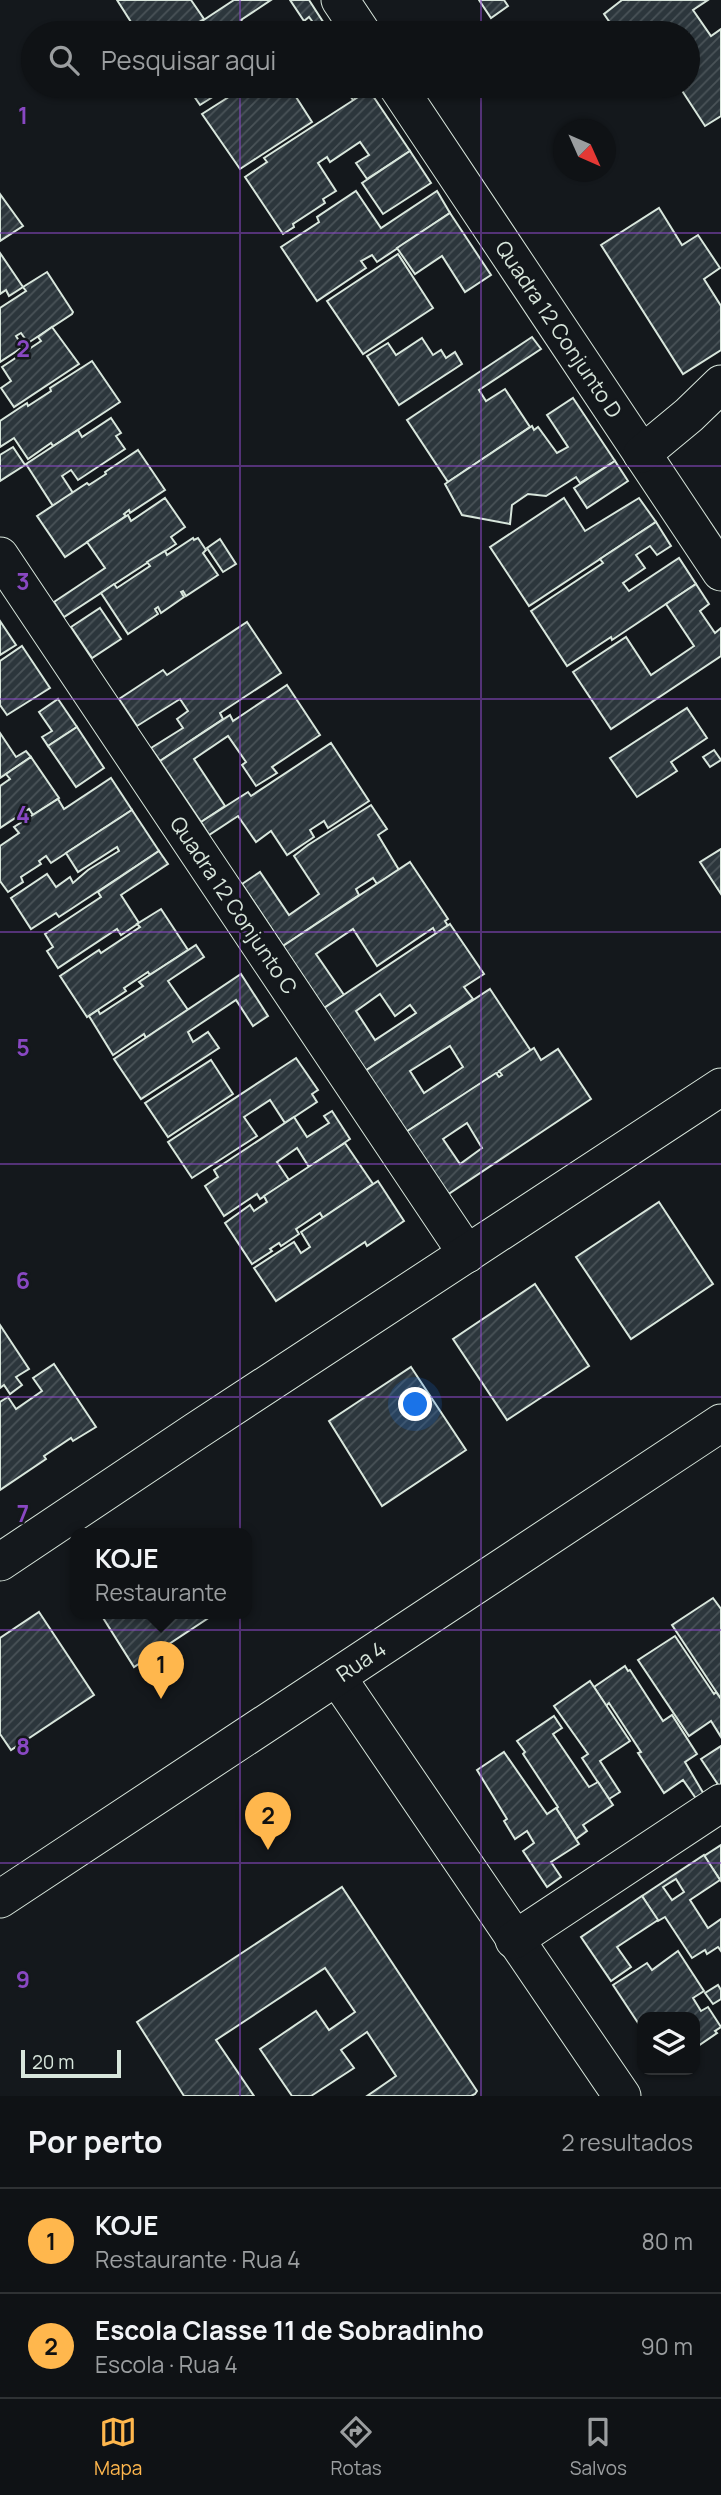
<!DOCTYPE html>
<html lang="pt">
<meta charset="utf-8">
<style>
body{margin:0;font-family:Manrope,sans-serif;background:#1d2022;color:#f1f3f6}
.controls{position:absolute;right:21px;bottom:21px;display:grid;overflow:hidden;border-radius:14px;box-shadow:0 2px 5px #0004}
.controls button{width:63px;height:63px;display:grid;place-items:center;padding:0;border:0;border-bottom:2px solid #2f3234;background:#0f1215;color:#f1f3f6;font:35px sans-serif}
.compass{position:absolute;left:553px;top:119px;width:63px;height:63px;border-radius:50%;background:#0f1215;box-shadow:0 2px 5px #0004;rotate:135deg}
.scale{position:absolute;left:21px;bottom:18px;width:100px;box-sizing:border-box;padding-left:7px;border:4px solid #d8e6dc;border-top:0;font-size:19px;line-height:24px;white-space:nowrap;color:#d8e6dc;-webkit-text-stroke:5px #14181c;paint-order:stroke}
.you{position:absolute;left:416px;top:1405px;width:24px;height:24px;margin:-18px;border:5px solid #fff;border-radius:50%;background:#1a73e8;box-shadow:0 0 0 10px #1a73e833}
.badge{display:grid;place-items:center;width:46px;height:46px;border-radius:50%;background:#ffb74d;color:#111;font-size:23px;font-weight:700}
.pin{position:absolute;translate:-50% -58px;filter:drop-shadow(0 2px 4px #0008)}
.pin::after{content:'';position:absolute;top:37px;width:24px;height:21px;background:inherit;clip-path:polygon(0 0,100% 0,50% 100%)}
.popup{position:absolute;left:70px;top:1528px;width:182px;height:91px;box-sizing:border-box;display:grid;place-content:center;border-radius:14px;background:#0f1215;filter:drop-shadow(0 2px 5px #0005);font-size:23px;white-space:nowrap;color:#9b9ea0}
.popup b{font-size:26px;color:#f1f3f6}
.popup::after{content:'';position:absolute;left:50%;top:100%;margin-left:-14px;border:14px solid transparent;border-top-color:#0f1215}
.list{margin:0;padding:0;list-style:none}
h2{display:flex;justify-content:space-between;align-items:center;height:91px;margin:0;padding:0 28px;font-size:30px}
h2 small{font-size:23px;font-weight:400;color:#9b9ea0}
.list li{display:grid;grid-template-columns:46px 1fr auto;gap:21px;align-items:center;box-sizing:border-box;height:105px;padding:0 28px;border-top:2px solid #2f3234}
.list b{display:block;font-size:26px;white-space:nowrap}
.list p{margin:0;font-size:23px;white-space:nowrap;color:#9b9ea0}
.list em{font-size:23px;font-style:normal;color:#9b9ea0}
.icon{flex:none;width:38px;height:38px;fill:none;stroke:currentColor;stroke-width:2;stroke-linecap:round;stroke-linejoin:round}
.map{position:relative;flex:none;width:721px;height:2096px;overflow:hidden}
.search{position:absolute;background:#0f1215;box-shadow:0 2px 5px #0004;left:21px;right:21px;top:21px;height:77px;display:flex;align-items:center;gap:18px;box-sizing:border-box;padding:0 24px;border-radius:38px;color:#9b9ea0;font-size:26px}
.sheet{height:301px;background:#0f1215}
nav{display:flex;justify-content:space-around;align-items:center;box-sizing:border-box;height:98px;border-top:2px solid #2f3234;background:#0f1215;font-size:19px;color:#9b9ea0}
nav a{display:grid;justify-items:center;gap:4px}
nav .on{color:#ffb74d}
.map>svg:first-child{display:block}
.building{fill:url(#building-hatch);stroke:#d8e6dc;stroke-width:2;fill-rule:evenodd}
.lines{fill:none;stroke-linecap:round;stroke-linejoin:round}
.minor-casing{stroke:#d8e6dc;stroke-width:39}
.minor{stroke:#14181c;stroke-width:37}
.grid{fill:none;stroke:#8948c3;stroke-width:2;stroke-opacity:0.55}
.labels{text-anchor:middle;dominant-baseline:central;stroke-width:5;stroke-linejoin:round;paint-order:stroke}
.street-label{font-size:21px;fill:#d8e6dc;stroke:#14181c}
.grid-label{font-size:23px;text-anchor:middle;font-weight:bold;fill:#8948c3;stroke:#14181c;stroke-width:5;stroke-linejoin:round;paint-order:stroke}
</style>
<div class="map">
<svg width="721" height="2096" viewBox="0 0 721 2096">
<defs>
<pattern id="building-hatch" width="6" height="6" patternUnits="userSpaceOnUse" patternTransform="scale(1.75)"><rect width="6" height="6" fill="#2c363c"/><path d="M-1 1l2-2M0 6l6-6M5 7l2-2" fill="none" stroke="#4a5358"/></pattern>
</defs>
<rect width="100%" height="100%" fill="#14181c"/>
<g class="building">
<path d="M 117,0 L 191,0 L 204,19 L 181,33 L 138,33 Z"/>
<path d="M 234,0 L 271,0 L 241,20 L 249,31 L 246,33 L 184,33 Z"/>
<path d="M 290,0 L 309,0 L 327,28 L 320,32 L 309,17 L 304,21 Z"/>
<path d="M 479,0 L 504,0 L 508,6 L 491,18 Z"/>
<path d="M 622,0 L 708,0 L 693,10 L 711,36 L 721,29 L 721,116 L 705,126 L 679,86 L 688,86 L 688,33 L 617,33 L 604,14 Z"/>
<path d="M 187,86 L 230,86 L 200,105 Z"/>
<path d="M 246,86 L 289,86 L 312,122 L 240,169 L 202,114 Z"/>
<path d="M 343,86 L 366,86 L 369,90 L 353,100 Z"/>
<path d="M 369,90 L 410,151 L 367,179 L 356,163 L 369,155 L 360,142 L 330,162 L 327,157 L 318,163 L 336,191 L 323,199 L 325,203 L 293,224 L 294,227 L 283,234 L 245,177 L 267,162 L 264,158 Z"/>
<path d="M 410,151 L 431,183 L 383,214 L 362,183 Z"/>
<path d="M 356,191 L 381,228 L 437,191 L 450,213 L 377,262 L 372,255 L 361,261 L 366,268 L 317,301 L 281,247 L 319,222 L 317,217 Z"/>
<path d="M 0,194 L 23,226 L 0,241 Z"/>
<path d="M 659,208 L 682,245 L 698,235 L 720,268 L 704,279 L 721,306 L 721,350 L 683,374 L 601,245 Z"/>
<path d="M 450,213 L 491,275 L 465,292 L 442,256 L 415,274 L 397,248 Z"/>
<path d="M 0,253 L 23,287 L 9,296 L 6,290 L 0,294 Z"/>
<path d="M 398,254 L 433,308 L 363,354 L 327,301 Z"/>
<path d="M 47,272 L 73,312 L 72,314 L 28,343 L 21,333 L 16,336 L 23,347 L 0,362 L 0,308 L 26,291 L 23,287 Z"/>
<path d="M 52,327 L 79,364 L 14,407 L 1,388 L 11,381 L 2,367 L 41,341 L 38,337 Z"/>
<path d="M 532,337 L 541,349 L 479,390 L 486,401 L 505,389 L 530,427 L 448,482 L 407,420 Z"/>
<path d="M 422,338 L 433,355 L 441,350 L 446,358 L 455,352 L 462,364 L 399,405 L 367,356 L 388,343 L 396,355 Z"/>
<path d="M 92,361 L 120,402 L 55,445 L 53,446 L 51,443 L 28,459 L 14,438 L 0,447 L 0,421 L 27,403 L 28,406 L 51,391 L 50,388 Z"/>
<path d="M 573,398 L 615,461 L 580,483 L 576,477 L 546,496 L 528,494 L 512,505 L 510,524 L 462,515 L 445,484 L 532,426 L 534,430 L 538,427 L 557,453 L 568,447 L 547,415 Z"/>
<path d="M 111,418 L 121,433 L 116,436 L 125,449 L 78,480 L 71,470 L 62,476 L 73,493 L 53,506 L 26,464 L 78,430 L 82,437 Z"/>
<path d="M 13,447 L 25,465 L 0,481 L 0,455 Z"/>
<path d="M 138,450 L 165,490 L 130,513 L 129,510 L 124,514 L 126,516 L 65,557 L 37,516 L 87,483 L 89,485 L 106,474 L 105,472 Z"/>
<path d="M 615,461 L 628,481 L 587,508 L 574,488 Z"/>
<path d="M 165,498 L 185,527 L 171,537 L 176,544 L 64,617 L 54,602 L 105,568 L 87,542 L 128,515 L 131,521 Z"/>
<path d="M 564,498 L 585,531 L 639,498 L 656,522 L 529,606 L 490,547 Z"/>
<path d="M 656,522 L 671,546 L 657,555 L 650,546 L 636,555 L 645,568 L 623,583 L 629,591 L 679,558 L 696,584 L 612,640 L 611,637 L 567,666 L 531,611 L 603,563 L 600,559 Z"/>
<path d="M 193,538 L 194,540 L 198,538 L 206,550 L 203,553 L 218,575 L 186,596 L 183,591 L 181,592 L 184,597 L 161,613 L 158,607 L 155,609 L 158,614 L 128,634 L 101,593 L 114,584 L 117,588 L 150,566 L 147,562 L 165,551 L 167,555 Z"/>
<path d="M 220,539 L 236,564 L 223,572 L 207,548 Z"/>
<path d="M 696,584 L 709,604 L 700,611 L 715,633 L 721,628 L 721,656 L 611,729 L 573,672 L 626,637 L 651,675 L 694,646 L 666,604 Z"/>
<path d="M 100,608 L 121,639 L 92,658 L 71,627 Z"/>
<path d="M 0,621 L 16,645 L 0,655 Z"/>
<path d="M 247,622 L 281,673 L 220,713 L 223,719 L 160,761 L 151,748 L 183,728 L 177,719 L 188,711 L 180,699 L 137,726 L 119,699 L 163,670 L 167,675 Z"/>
<path d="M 22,646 L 50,688 L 7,715 L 0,705 L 0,661 Z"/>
<path d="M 287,685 L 320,735 L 272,767 L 277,773 L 256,786 L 242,765 L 246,762 L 228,736 L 194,759 L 225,806 L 201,822 L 160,761 L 230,715 L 233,721 Z"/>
<path d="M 58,699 L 77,727 L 48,746 L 42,737 L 52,731 L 39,712 Z"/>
<path d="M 687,708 L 707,738 L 671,762 L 677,771 L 637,797 L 610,758 Z"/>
<path d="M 77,727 L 104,768 L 76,787 L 48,746 Z"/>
<path d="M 0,733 L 16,757 L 26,751 L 31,757 L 0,778 Z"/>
<path d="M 331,743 L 369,801 L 328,828 L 324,821 L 310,830 L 314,837 L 287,855 L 271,831 L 256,842 L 238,816 L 209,835 L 201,822 L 248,792 L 251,796 Z"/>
<path d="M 714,750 L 721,760 L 710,767 L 703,757 Z"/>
<path d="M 31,757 L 59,798 L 33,815 L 29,809 L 0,828 L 0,786 L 10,779 L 6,774 Z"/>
<path d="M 111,778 L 132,810 L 51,863 L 46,856 L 39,861 L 41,864 L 21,877 L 23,882 L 8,892 L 0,881 L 0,846 L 19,833 L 14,827 L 58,799 L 64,809 Z"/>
<path d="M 371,805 L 387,829 L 378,835 L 399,870 L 377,884 L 373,878 L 356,889 L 359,895 L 283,946 L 242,884 L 260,872 L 289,915 L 319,894 L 294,856 L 308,845 Z"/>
<path d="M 132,810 L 159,851 L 59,917 L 56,913 L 31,929 L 11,898 L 47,874 L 56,887 L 70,877 L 73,883 L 88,870 L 119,851 L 117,847 L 78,872 L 66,853 Z"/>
<path d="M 721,849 L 721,894 L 700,862 Z"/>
<path d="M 159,851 L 168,864 L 121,895 L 139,923 L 121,935 L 117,929 L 58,968 L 47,951 L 53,947 L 45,934 L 101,897 L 98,892 Z"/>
<path d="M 410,862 L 448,919 L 445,921 L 448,926 L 436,934 L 433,928 L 377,966 L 353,929 L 316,954 L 344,995 L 324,1008 L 283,946 Z"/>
<path d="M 161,909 L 188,950 L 150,975 L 148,972 L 124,988 L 126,991 L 87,1017 L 60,976 L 99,950 L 101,953 L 140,927 L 137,924 Z"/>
<path d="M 450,924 L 484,974 L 464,987 L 473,999 L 365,1071 L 324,1008 ZM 380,994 L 395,1016 L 410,1005 L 416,1013 L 375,1040 L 356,1011 Z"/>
<path d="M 196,945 L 204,957 L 168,981 L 188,1010 L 146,1038 L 144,1034 L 113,1055 L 89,1016 L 98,1010 L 100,1014 L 143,986 L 139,982 Z"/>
<path d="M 241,974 L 268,1016 L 253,1026 L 236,1000 L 188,1032 L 193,1042 L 208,1032 L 219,1048 L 141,1099 L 114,1059 Z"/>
<path d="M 490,989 L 531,1051 L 406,1132 L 365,1071 ZM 450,1046 L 463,1067 L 424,1093 L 410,1071 Z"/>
<path d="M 534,1048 L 541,1060 L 558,1049 L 591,1099 L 447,1195 L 406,1132 L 496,1073 L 499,1077 L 502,1075 L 499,1071 ZM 467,1123 L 482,1148 L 460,1164 L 443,1139 Z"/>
<path d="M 296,1058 L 318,1090 L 312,1094 L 317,1102 L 285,1123 L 270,1100 L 244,1117 L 257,1136 L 192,1178 L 168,1142 Z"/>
<path d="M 211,1060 L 233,1094 L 168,1137 L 145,1103 Z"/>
<path d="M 332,1111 L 350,1139 L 309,1167 L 297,1148 L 277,1162 L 289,1180 L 260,1199 L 257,1194 L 224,1216 L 205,1186 L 218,1177 L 214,1170 L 294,1117 L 307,1137 L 329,1123 L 324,1116 Z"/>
<path d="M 345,1143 L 373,1184 L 323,1218 L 320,1213 L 296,1229 L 299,1234 L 281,1246 L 279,1243 L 270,1249 L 272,1251 L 252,1264 L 225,1223 L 250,1205 L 254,1211 L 267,1202 L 264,1196 Z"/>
<path d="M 378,1181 L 404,1221 L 367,1246 L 365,1242 L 276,1301 L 254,1268 L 294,1242 L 301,1253 L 310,1247 L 301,1232 Z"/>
<path d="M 659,1202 L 713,1284 L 631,1339 L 576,1257 Z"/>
<path d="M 535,1284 L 589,1366 L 507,1420 L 453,1339 Z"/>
<path d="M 0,1325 L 29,1369 L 16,1377 L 22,1385 L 10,1394 L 4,1385 L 0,1388 Z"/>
<path d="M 54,1364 L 96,1427 L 73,1441 L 71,1438 L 44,1456 L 46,1459 L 0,1490 L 0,1402 L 8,1397 L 16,1409 L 42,1391 L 33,1378 Z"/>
<path d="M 411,1367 L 466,1450 L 382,1506 L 329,1421 Z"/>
<path d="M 713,1598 L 721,1609 L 721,1699 L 672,1625 Z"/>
<path d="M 39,1612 L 94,1695 L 11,1750 L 0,1734 L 0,1638 Z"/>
<path d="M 100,1613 L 216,1613 L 134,1667 Z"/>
<path d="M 675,1636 L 714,1694 L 716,1692 L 721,1699 L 721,1737 L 711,1721 L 689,1736 L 638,1660 Z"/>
<path d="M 625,1666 L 628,1671 L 630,1670 L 663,1721 L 672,1715 L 697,1754 L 685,1762 L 705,1796 L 697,1800 L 683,1780 L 664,1793 L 638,1753 L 641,1752 L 609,1703 L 606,1706 L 594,1687 Z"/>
<path d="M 590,1681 L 630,1741 L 600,1761 L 620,1792 L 609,1799 L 582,1758 L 588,1754 L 554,1706 Z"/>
<path d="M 554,1716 L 562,1728 L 553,1734 L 589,1787 L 598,1782 L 613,1805 L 583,1825 L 587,1831 L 576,1839 L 556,1809 L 558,1807 L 523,1754 L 525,1752 L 517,1741 Z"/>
<path d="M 721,1746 L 721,1785 L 719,1786 L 701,1759 Z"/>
<path d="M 504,1752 L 547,1814 L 556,1808 L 579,1844 L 551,1862 L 561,1877 L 547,1887 L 523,1851 L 534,1843 L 527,1831 L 515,1839 L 504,1821 L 507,1819 L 477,1770 Z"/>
<path d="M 721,1845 L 721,1881 L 704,1856 Z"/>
<path d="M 704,1855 L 720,1880 L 690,1900 L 708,1928 L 721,1919 L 721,1951 L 718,1947 L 707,1954 L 705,1950 L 692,1958 L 665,1917 L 658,1921 L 642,1896 ZM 676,1879 L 684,1892 L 672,1900 L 663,1887 Z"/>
<path d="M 342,1887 L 477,2091 L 475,2094 L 471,2096 L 367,2096 L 396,2076 L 367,2032 L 341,2050 L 354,2068 L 311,2096 L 292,2096 L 260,2049 L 316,2011 L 329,2030 L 355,2012 L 325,1968 L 216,2040 L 254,2096 L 184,2096 L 137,2022 Z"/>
<path d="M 642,1896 L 658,1920 L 617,1947 L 631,1967 L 611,1981 L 581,1937 Z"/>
<path d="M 678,1951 L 704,1991 L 693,1998 L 701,2011 L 708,2007 L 721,2027 L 715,2031 L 717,2033 L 695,2048 L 695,2017 L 642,2017 L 642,2029 L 613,1985 L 647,1963 L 652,1970 Z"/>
<path d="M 718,1985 L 721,1990 L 721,1999 L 713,2004 L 705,1993 Z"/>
</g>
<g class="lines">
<defs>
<g id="minor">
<path d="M 340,0 L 362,33"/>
<path d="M 397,86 L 721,572"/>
<path d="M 642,454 L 689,415 L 721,384"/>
<path d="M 0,556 L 467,1254"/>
<path d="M 0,1562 L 196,1431 L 721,1087"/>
<path d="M 337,1677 L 622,2096"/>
<path d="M 0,1899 L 721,1423"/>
<path d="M 514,1940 L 721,1803"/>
</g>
</defs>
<use href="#minor" class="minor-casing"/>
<use href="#minor" class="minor"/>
</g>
<path class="grid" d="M 240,0 L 240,33M 481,0 L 481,33M 240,86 L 240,2096M 481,86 L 481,2096M 0,233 L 721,233M 0,466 L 721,466M 0,699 L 721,699M 0,932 L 721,932M 0,1164 L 721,1164M 0,1397 L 721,1397M 0,1630 L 721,1630M 0,1863 L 721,1863"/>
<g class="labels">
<g class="street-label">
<text transform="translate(559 329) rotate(56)">Quadra 12 Conjunto D</text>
<text transform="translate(234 905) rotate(56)">Quadra 12 Conjunto C</text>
<text transform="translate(361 1661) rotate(-34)">Rua 4</text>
</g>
</g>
<g class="grid-label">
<text x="23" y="124">1</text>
<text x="23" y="357">2</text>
<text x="23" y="590">3</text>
<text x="23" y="823">4</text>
<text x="23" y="1056">5</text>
<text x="23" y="1289">6</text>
<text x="23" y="1522">7</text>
<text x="23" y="1755">8</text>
<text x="23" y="1988">9</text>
</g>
</svg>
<div class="controls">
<button><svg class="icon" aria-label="layers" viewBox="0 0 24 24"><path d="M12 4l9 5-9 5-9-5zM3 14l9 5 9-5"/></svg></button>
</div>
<svg class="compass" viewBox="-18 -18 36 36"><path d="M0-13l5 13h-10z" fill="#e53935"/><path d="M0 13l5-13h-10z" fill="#9b9ea0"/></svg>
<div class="scale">20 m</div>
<div class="you"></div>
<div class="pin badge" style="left:161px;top:1699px">1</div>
<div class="popup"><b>KOJE</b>Restaurante</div>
<div class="pin badge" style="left:268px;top:1850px">2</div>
<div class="search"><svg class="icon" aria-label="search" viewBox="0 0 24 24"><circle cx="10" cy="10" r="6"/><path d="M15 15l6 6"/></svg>Pesquisar aqui</div>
</div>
<section class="sheet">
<h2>Por perto<small>2 resultados</small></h2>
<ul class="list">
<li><span class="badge">1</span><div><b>KOJE</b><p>Restaurante · Rua 4</p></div><em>80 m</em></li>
<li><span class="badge">2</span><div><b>Escola Classe 11 de Sobradinho</b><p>Escola · Rua 4</p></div><em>90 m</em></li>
</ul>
</section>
<nav>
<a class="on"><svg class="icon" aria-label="map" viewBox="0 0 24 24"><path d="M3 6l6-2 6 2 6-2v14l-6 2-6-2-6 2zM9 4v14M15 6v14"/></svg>Mapa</a>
<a><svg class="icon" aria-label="directions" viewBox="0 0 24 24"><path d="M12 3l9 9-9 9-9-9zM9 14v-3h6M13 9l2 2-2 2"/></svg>Rotas</a>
<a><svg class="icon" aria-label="saved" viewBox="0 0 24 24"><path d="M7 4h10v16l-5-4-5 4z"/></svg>Salvos</a>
</nav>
